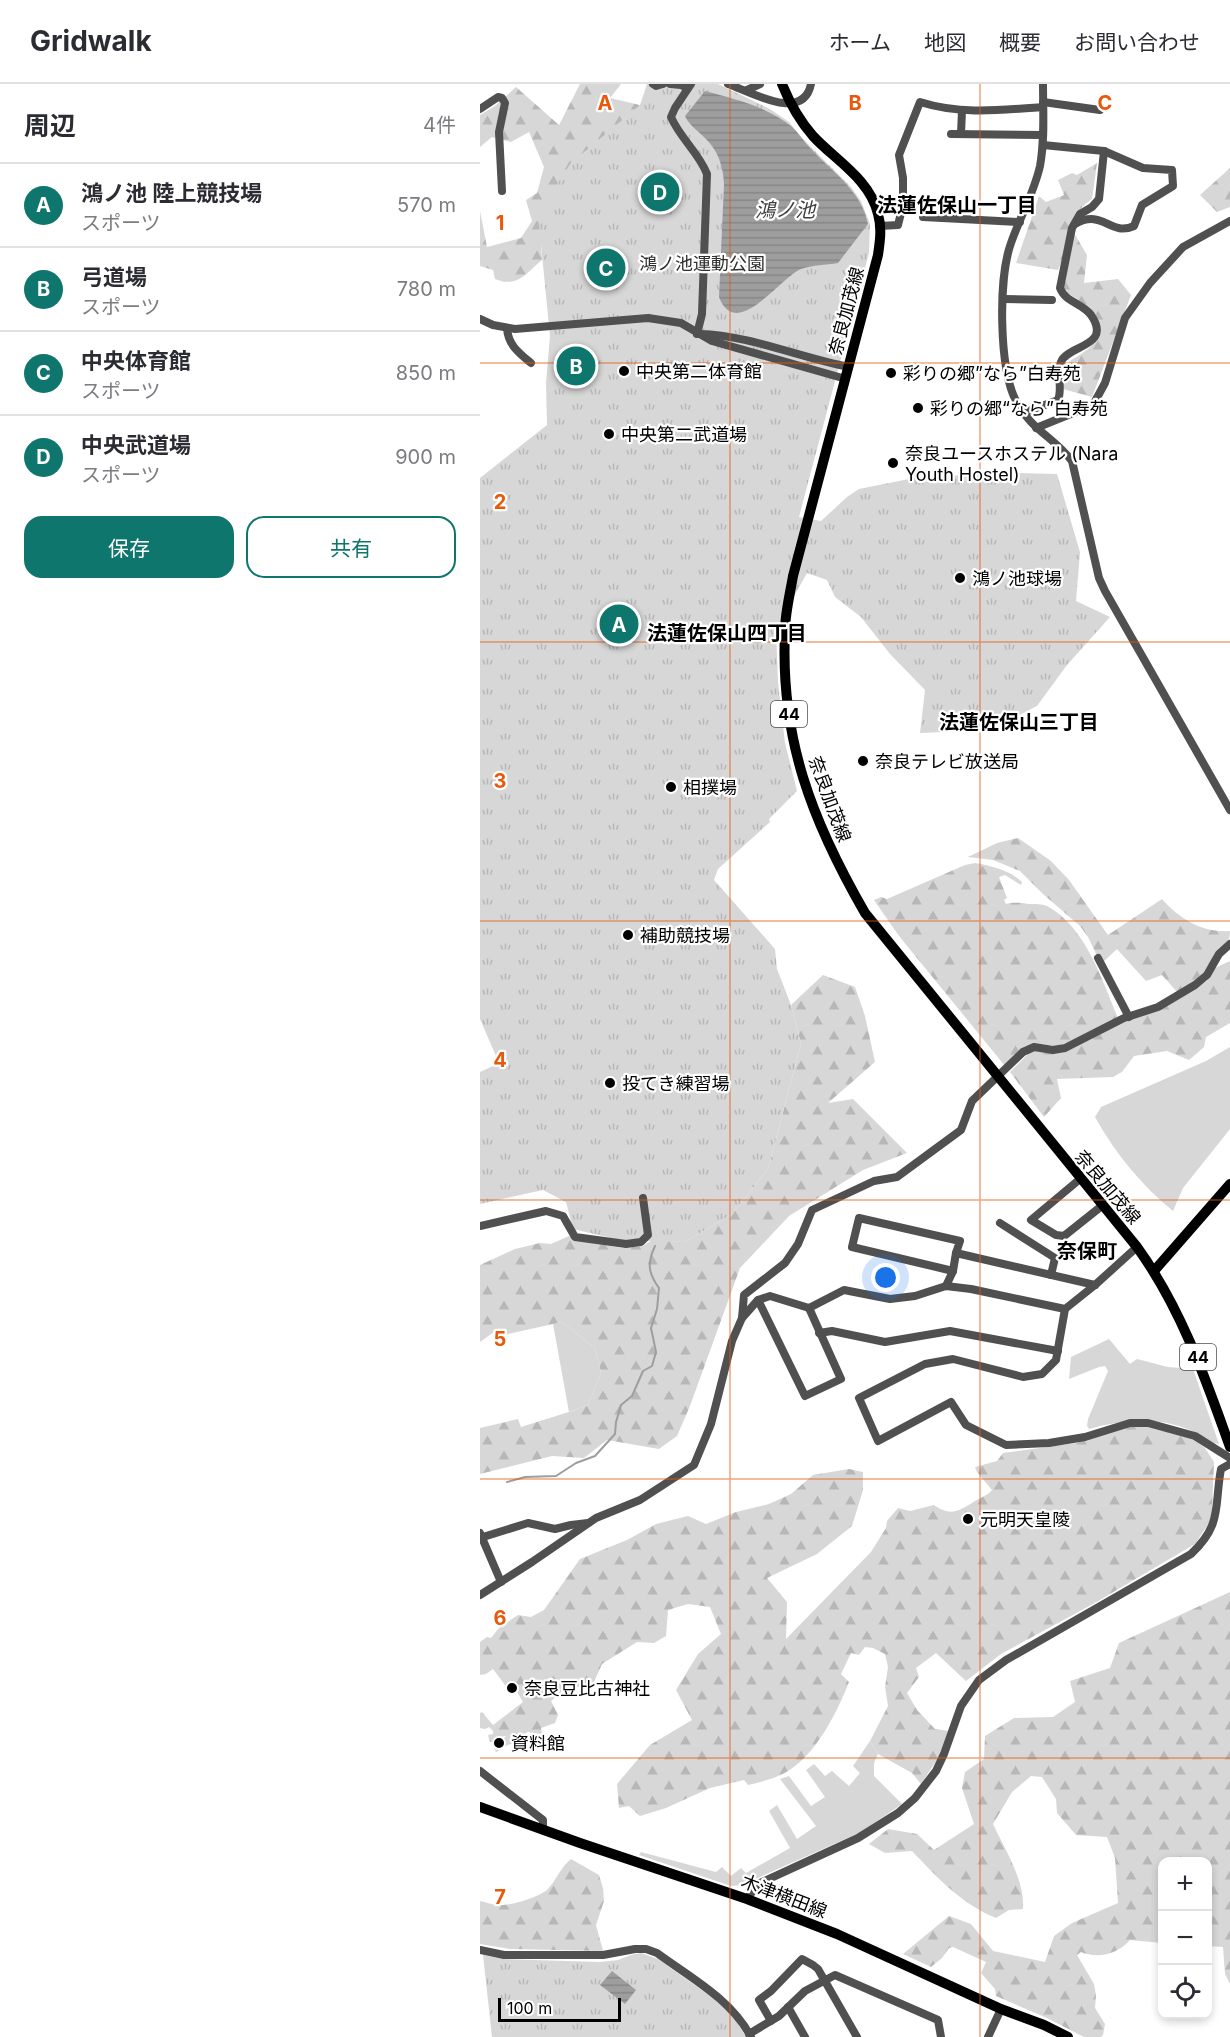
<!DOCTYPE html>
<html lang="ja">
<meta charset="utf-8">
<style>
body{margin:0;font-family:Inter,"Noto Sans JP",sans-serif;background:#f7f7f7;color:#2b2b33}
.controls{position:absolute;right:18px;bottom:18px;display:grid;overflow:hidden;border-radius:12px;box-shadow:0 3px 9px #0003}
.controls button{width:54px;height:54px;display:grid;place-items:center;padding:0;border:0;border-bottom:2px solid #e1e1e2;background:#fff;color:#2b2b33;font:30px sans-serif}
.scale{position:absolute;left:18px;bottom:15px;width:123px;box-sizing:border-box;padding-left:6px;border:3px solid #000;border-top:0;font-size:16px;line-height:21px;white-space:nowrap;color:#000;-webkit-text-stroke:4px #fff;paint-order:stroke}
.you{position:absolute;left:406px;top:1194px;width:21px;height:21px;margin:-15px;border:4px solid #fff;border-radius:50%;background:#1a73e8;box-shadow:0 0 0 9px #1a73e833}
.badge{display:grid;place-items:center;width:39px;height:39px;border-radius:50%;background:#0f766e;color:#fff;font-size:20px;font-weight:700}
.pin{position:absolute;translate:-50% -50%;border:3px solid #fff;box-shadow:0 2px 6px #0006}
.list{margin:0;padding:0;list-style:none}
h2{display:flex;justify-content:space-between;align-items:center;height:78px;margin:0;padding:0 24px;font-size:26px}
h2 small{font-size:20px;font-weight:400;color:#7c7c81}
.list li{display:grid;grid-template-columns:39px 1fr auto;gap:18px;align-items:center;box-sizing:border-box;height:84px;padding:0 24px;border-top:2px solid #e1e1e2}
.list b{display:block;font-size:22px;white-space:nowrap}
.list p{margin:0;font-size:20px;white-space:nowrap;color:#7c7c81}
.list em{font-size:20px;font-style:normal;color:#7c7c81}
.actions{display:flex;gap:12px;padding:18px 24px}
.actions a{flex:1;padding:14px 0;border:2px solid #0f766e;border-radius:18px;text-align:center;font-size:21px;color:#0f766e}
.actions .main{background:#0f766e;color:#fff}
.icon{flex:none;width:33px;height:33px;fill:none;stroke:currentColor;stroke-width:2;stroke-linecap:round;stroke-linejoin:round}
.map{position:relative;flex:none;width:750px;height:1953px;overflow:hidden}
header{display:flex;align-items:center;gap:36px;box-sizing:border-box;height:84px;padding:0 30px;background:#fff;border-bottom:2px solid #e1e1e2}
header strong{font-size:28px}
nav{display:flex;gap:33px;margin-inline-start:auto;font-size:21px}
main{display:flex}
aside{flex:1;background:#fff}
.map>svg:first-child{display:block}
.green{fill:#d7d7d7}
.forest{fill:url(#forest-firs)}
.park{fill:url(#park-tufts)}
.water{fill:url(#water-rules)}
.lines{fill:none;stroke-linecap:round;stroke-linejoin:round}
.stream{stroke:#9e9e9e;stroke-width:2}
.minor{stroke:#505050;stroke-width:8}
.major{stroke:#000;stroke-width:10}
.grid{fill:none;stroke:#e8590c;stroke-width:1.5;stroke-opacity:0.55}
.poi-dot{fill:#000;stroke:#fff;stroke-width:2}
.labels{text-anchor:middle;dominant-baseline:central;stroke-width:4.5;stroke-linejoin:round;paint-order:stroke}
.shield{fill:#fff;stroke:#4c4c4c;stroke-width:1.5}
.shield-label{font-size:16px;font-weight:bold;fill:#000}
.park-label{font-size:18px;fill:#2e2e2e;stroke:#fff}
.street-label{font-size:18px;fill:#000;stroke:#fff}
.poi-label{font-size:18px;fill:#000;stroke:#fff;text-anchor:start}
.neighbourhood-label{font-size:20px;font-weight:bold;fill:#000;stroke:#fff}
.water-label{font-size:20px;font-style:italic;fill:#3f3f3f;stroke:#fff}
.grid-label{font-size:20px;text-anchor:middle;font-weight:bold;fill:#e8590c;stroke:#fff;stroke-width:4.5;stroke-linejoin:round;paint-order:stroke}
</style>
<header>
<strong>Gridwalk</strong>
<nav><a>ホーム</a><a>地図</a><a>概要</a><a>お問い合わせ</a></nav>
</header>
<main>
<aside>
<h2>周辺<small>4件</small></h2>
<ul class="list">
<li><span class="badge">A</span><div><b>鴻ノ池 陸上競技場</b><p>スポーツ</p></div><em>570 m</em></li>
<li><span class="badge">B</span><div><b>弓道場</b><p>スポーツ</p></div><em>780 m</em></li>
<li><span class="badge">C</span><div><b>中央体育館</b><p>スポーツ</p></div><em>850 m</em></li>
<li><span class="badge">D</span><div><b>中央武道場</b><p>スポーツ</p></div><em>900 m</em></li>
</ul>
<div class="actions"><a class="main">保存</a><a>共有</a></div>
</aside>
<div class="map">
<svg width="750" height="1953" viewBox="0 0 750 1953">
<defs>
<pattern id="forest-firs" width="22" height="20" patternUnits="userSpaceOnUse" patternTransform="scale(1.5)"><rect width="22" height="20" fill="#d7d7d7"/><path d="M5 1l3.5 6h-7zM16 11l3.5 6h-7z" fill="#b7b7b7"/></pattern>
<pattern id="park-tufts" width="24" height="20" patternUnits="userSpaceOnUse" patternTransform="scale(1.5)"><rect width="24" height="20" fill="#d7d7d7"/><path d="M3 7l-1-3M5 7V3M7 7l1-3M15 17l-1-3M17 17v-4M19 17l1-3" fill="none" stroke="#b7b7b7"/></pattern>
<pattern id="water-rules" width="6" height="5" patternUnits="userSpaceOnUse" patternTransform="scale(1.5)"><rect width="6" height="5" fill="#9e9e9e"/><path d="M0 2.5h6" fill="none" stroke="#868686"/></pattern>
</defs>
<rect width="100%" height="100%" fill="#fff"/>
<g class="green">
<path d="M 750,963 L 750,1045 L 703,1104 L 693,1127 C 661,1101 635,1069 615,1033 L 621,1023 L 726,977 Z"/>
<path d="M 82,1238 L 115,1264 L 121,1289 L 108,1321 L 89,1328 L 73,1240 Z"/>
<path d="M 629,1255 L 650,1280 L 657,1275 L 688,1283 L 713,1285 L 739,1360 C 728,1359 720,1350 710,1346 C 676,1332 643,1336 609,1345 L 607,1342 L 608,1335 L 628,1287 L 625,1282 L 619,1283 L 589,1295 L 591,1273 Z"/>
<path d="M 390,1657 L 398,1670 L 394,1679 L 394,1692 L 422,1720 L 381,1748 L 262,1801 L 251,1802 L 159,1771 L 161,1768 L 236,1788 L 242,1783 L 251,1792 L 261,1784 L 266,1789 L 310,1764 L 289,1727 L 297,1721 L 317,1755 L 336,1742 L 300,1695 L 309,1692 L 331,1722 L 345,1713 L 326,1686 L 334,1680 L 345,1692 L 352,1687 L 369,1702 L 380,1689 L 373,1682 Z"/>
</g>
<g class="forest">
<path d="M 100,0 L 141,0 L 130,14 L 160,21 L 174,4 L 61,161 L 62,176 C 45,190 38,204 15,195 L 13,186 L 0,182 L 0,127 L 7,163 L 41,154 L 52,137 L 46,116 L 57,109 L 64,83 L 49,48 L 31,58 L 12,53 L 0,63 L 0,31 L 15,22 L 36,3 L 79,41 Z"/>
<path d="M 617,79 L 612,115 C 607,119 601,123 598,128 C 587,143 587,169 578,186 L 536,179 L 559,112 L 566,118 L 584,111 L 578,96 L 592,89 L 597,91 Z"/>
<path d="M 750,84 L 750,123 L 737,128 L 720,111 Z"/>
<path d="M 594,149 L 607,171 L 604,199 L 638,195 L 651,211 L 612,313 L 583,305 L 584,281 C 606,266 631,257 610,229 C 607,225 605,220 601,218 C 595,212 587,211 583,204 Z"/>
<path d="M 538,754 L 571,777 L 589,796 L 628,851 L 682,815 C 700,835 722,849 750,847 C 750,871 716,896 698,909 L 682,891 L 666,897 L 637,865 L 621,880 L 608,853 L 600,842 L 563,810 L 540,787 L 513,776 L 488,773 L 517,759 Z"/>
<path d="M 495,779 C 512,782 529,786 542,798 L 541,801 L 525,791 L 519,793 L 527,814 L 524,816 L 526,820 C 534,818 541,819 549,820 C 554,820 562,820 567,822 C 606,843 622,896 638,934 L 587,959 L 575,962 L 552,959 L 545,963 L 525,982 L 419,852 L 394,816 L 401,813 L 407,815 L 485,781 Z"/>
<path d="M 750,877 L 750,939 L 726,953 L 724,963 L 709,976 L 687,967 L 654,972 L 642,988 L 633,993 L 577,995 L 581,1014 L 564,1033 L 530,988 L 551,967 L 555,966 L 569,969 L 608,954 L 703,910 L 727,897 L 735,884 Z"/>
<path d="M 343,891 L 375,903 L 385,932 L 395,978 L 348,1019 L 373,1015 L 427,1069 L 383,1086 L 309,1132 L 260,1184 L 210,1322 L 197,1352 L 179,1365 L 127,1356 L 104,1374 L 72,1372 L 0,1390 L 0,1344 L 38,1335 L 41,1343 L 92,1327 L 108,1321 L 121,1289 L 115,1264 L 82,1238 L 24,1251 L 14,1248 L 0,1258 L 0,1181 L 35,1165 L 60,1159 L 71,1160 L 89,1152 L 96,1156 L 142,1164 L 163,1162 L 172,1156 L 205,1158 L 252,1130 L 288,1085 L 321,960 L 311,921 Z"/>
<path d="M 662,1341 L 714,1355 L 725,1364 L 734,1378 L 732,1429 L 729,1439 L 715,1460 L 613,1520 L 521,1570 L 486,1597 L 456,1569 L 436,1584 L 439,1593 L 427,1609 L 437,1626 L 455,1645 L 469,1647 L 460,1671 L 441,1700 L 432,1689 L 398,1670 L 390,1657 L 408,1622 L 405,1603 L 408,1583 L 405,1570 L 393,1564 L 385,1563 L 379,1571 L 371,1569 L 361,1590 L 369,1598 C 357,1629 336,1670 308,1687 C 297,1694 281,1698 268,1701 L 264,1696 L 230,1704 L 186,1724 L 160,1732 L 149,1722 L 139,1724 L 137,1700 L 170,1661 L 212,1636 L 196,1606 L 218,1570 L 241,1550 L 230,1523 L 208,1520 L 188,1526 L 186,1552 L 174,1559 L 157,1558 L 122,1580 L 114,1598 L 104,1602 L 85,1605 L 71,1617 L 78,1631 L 75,1639 L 61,1644 L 62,1649 L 60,1650 L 48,1648 L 44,1650 L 45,1654 C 39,1657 34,1659 28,1661 C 23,1663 22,1666 16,1668 L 14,1664 L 26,1652 L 16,1653 L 13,1658 L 10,1658 L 8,1651 L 13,1650 L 13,1647 L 9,1643 L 5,1645 L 0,1644 L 0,1629 L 2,1628 L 13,1641 L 43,1618 L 37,1608 L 31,1609 L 13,1585 L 6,1590 L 0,1591 L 0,1558 L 7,1553 L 11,1554 L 19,1544 L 38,1531 L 51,1533 L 64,1526 L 100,1475 L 147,1456 L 176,1440 L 208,1432 L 226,1440 L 256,1428 L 289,1420 L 311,1410 L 333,1391 L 369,1385 L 383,1388 L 383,1406 L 372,1442 L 337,1470 L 287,1494 L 307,1518 L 306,1555 L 391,1468 L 406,1444 L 407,1437 L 418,1424 L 430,1427 L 454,1421 C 471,1433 479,1427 495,1417 C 501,1413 507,1412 512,1406 L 497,1388 L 495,1383 L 517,1377 L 523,1369 L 596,1359 L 639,1344 Z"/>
<path d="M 750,1508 L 750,1900 L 745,1890 L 743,1863 L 728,1862 L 728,1778 L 682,1778 L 682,1859 L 650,1856 C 638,1870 618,1875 601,1868 L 597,1871 L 614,1900 L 616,1911 L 615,1924 L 625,1940 L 623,1951 L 621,1953 L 604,1953 L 567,1934 L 516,1912 L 515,1905 L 501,1889 L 506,1878 L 473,1863 L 469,1864 L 462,1874 L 451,1883 L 423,1870 L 469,1832 L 491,1840 L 513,1867 L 565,1878 L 574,1852 L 592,1839 L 638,1819 L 635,1774 L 627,1753 L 596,1751 L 577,1729 L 576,1715 L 562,1693 L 551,1692 L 532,1708 L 513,1740 C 525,1766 545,1796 543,1825 L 529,1826 L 516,1834 C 481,1820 457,1793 432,1767 L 405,1769 L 389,1760 L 408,1745 L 437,1750 L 454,1766 L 494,1740 L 482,1704 L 485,1688 L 504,1675 L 505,1652 L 534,1634 L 573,1633 L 595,1618 L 590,1597 L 630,1584 L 639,1559 Z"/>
<path d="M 91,1775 L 119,1791 L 123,1804 L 124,1817 L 116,1841 L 123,1867 L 30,1865 L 0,1860 L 0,1817 C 6,1818 13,1821 19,1821 C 30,1822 60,1813 68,1805 C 76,1796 81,1783 91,1775 Z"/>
</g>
<g class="park">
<path d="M 167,0 L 238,0 L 290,25 L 309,38 L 322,54 L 371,103 L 381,117 L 390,140 L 389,169 L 319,433 L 341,437 L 367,413 L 379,405 L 439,393 L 535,389 L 577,390 L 600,468 L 596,517 L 630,533 L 587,581 L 557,622 L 510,646 L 440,649 L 445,606 L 410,570 L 381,533 L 355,513 L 347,496 L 327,489 L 296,545 L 298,598 L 305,659 L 317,707 L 289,735 L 290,738 L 238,785 L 234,796 L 295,865 L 297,885 L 311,921 L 321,960 L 288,1085 L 252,1130 L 205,1158 L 140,1156 L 93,1145 L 86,1118 L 63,1106 L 0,1120 L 0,988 L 19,979 L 0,935 L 0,394 L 67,341 L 66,299 L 70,252 L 58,130 L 90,80 L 160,21 Z"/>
<path d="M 161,1869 L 178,1875 L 243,1921 L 252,1930 L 266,1953 L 12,1953 L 3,1871 L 23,1875 L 120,1878 L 138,1876 L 151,1871 Z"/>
</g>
<g class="water">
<path d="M 225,7 C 252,14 288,23 311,42 C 319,49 325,59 333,67 C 354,89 382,108 388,140 L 358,179 C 346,181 332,181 321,185 C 301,193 256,258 239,213 L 244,100 C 243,81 238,66 224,53 C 217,46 209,41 205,32 Z"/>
<path d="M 132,1887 L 156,1906 L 145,1920 L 120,1901 Z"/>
</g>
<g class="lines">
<path class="stream" d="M 27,1398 L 45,1393 L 76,1392 L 96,1379 L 115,1372 L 135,1350 L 136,1338 L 141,1321 L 152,1312 L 163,1287 L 172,1282 L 176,1268 L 171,1244 L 177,1225 L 179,1204 C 168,1189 167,1179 175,1162"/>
<g class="minor">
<path d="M 173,0 L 176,2 L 183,0"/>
<path d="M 190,0 L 201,1 L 208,4"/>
<path d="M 211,0 L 195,24 L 191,33 C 200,54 219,69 227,90 L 222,230 L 217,250"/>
<path d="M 248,0 C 271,8 323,39 331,0"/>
<path d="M 563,0 C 563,27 565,55 560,82 C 554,109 540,133 531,159 C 518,195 519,284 536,317 C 552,347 574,353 592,377 L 619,494 L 625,507 L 750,726"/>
<path d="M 267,6 L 280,0"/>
<path d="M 563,18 L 620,26"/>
<path d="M 0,25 L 18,13 L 22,14 L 25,19 L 19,48 L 22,107"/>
<path d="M 471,50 L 563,51"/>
<path d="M 481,50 L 482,26"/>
<path d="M 563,61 L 624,67 L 663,84 L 692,86 L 693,102 L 662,121 L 654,142 C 630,153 623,124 595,140"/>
<path d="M 443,133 L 540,138"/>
<path d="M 400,142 L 418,141 L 423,121 L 423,94 L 419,71 L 440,18 C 481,31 521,26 563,23"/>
<path d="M 524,215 L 572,216"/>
<path d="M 0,235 L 13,241 L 35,245 L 168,234 L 201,239 L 232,257 L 366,295"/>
<path d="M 27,244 C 28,261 39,269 51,279"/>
<path d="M 220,250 C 268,251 321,274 369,283"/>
<path d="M 543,329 L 578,316 C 583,304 576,290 581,278 C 587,261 633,263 611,231 C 602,219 585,218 580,204 L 592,144 L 600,130 L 612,123 L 619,115 L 624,67"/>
<path d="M 556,344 L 613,321 L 625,299 L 645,234 L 670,199 L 703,163 L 750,137"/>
<path d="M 618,874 L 649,933"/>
<path d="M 600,1095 L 551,1136 L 576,1151 L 584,1152 L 623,1121"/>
<path d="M 520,1139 L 575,1174 L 571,1191"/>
<path d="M 0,1142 L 66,1127 L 83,1132 L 95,1153 L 146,1160 L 161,1158 L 168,1151 L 163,1114"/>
<path d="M 473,1187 L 372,1163 L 379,1134 L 480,1157 L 476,1169"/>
<path d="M 466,1202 L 473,1187 L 476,1169 L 615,1201"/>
<path d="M 278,1216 L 325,1312 L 361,1295 L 329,1224"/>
<path d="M 585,1225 L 576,1276 L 562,1290 L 543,1293 L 473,1275 L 445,1280 L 379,1314 L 398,1357 L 471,1318 L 486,1341 L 526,1361 L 569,1359 L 605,1353 L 650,1339 L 668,1339 L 715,1352 L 750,1374"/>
<path d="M 262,1234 L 264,1211 L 305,1179 L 318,1160 L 332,1126 L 394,1097 L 417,1093 L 481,1046 L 492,1017 L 543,968 L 554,963 L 573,966 L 585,964 L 644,934 L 678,923 L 715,901 L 727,891 L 739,870 L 750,860"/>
<path d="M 339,1249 L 352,1247 L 405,1258 L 470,1247 L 578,1267"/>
<path d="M 0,1449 L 21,1498"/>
<path d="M 0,1454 L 48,1439 L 75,1445 L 91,1441 L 108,1439"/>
<path d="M 0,1511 L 52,1478 L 116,1434 L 160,1416 L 214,1381 L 231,1340 L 252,1257 L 262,1234 L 278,1216 L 290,1212 L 329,1224 L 364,1206 L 410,1215 L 435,1212 L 466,1202 L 491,1205 L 585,1225 L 615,1201 L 657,1163"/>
<path d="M 0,1687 L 63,1736 L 63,1746"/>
<path d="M 267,1815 L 278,1800 L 378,1754 L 418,1729 L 435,1714 L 456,1687 L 464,1670 L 481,1622 L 499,1596 L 526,1576 L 711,1470 C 743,1440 734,1422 741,1385 L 750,1380"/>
<path d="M 0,1866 L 24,1871 L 123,1871 L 155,1865 L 166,1865 L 177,1869 C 211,1894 251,1915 271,1953"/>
<path d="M 308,1923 L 325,1953"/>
<path d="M 291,1937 L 279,1916 L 291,1907 L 322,1875 L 333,1881 L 338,1885 L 377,1953"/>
<path d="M 269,1950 L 299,1932 L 325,1907 L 355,1891 L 458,1936 L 461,1953"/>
<path d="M 508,1953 L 521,1925"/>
</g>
<g class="major">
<path d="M 302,0 C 310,20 319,36 333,52 C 355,76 390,95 398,130 C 402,144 400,157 398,171 L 313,492 C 310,510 305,529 305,547 C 300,655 332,737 385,829 L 657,1163 C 701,1224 725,1293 750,1363"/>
<path d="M 674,1187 L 750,1100"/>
<path d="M 0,1723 L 100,1759 L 267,1815 L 357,1850 L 521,1925 L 564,1941 L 588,1953"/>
</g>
</g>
<path class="grid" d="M 250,0 L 250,1953M 500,0 L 500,1953M 0,279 L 750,279M 0,558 L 750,558M 0,837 L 750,837M 0,1116 L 750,1116M 0,1395 L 750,1395M 0,1674 L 750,1674"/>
<g class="poi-dot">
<circle cx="144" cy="287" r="6"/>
<circle cx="411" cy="289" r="6"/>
<circle cx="438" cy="324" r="6"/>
<circle cx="129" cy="350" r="6"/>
<circle cx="413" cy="379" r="6"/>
<circle cx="480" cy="494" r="6"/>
<circle cx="383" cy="677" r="6"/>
<circle cx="191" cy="703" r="6"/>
<circle cx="148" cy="851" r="6"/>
<circle cx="130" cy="999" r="6"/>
<circle cx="488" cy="1435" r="6"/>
<circle cx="32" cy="1604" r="6"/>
<circle cx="19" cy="1659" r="6"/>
</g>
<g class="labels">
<g class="shield">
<rect x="291" y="617" width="36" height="26" rx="4.5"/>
<rect x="700" y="1260" width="36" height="26" rx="4.5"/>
</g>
<g class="shield-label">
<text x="309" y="630">44</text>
<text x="718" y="1273">44</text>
</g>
<g class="park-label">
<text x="222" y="179">鴻ノ池運動公園</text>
</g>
<g class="street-label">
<text transform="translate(366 227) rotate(-75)">奈良加茂線</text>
<text transform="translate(350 715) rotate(70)">奈良加茂線</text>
<text transform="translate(628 1103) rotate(50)">奈良加茂線</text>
<text transform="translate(304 1812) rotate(21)">木津横田線</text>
</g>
<g class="poi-label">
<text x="156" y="287">中央第二体育館</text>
<text x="423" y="289">彩りの郷”なら”白寿苑</text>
<text x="450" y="324">彩りの郷“なら”白寿苑</text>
<text x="141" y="350">中央第二武道場</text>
<text x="425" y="369">奈良ユースホステル (Nara<tspan x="425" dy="21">Youth Hostel)</tspan></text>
<text x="492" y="494">鴻ノ池球場</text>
<text x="395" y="677">奈良テレビ放送局</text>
<text x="203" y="703">相撲場</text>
<text x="160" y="851">補助競技場</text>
<text x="142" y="999">投てき練習場</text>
<text x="500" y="1435">元明天皇陵</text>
<text x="44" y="1604">奈良豆比古神社</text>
<text x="31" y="1659">資料館</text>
</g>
<g class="neighbourhood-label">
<text x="477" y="121">法蓮佐保山一丁目</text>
<text x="247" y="549">法蓮佐保山四丁目</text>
<text x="539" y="638">法蓮佐保山三丁目</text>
<text x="607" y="1167">奈保町</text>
</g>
<g class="water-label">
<text x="305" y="126">鴻ノ池</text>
</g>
</g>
<g class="grid-label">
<text x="125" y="26">A</text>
<text x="375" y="26">B</text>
<text x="625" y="26">C</text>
<text x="20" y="146">1</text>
<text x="20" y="425">2</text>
<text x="20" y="704">3</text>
<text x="20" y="983">4</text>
<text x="20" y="1262">5</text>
<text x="20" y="1541">6</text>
<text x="20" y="1820">7</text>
</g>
</svg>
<div class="controls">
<button>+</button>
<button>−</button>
<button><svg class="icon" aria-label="locate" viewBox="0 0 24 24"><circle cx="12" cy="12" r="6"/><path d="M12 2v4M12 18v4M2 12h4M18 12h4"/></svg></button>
</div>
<div class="scale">100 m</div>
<div class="you"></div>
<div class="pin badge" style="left:139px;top:540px">A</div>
<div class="pin badge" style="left:96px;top:282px">B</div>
<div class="pin badge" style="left:126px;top:184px">C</div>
<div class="pin badge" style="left:180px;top:108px">D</div>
</div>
</main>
